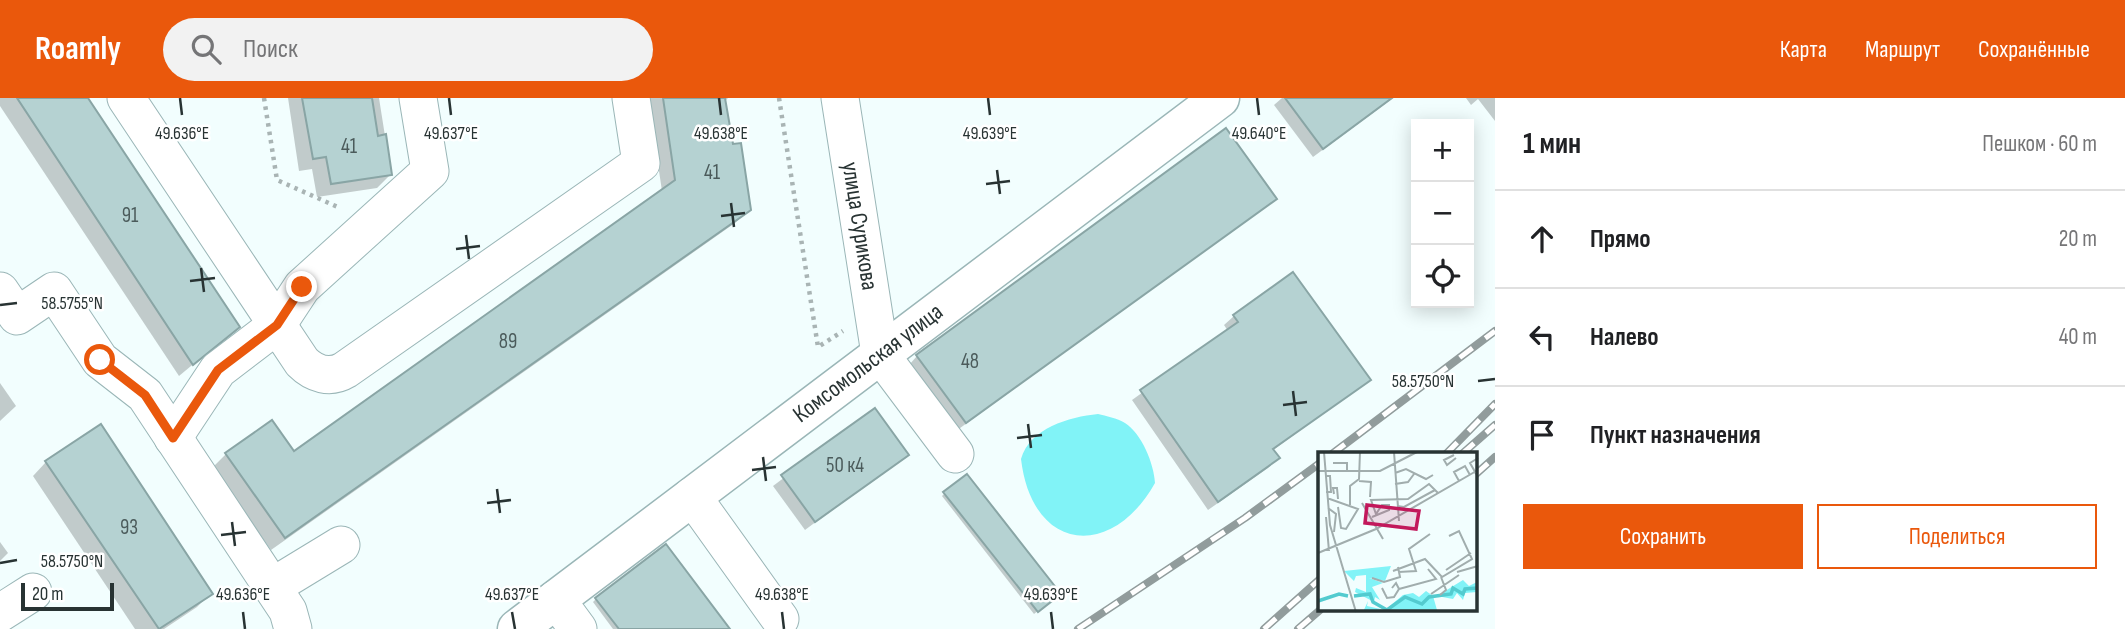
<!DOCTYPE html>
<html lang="ru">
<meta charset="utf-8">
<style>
body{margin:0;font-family:"Sofia Sans Condensed",sans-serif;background:#f2f2f2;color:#202124}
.controls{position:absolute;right:21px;top:21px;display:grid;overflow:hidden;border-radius:0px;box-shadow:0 4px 18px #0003}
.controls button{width:63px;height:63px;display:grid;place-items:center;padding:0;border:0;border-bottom:2px solid #e0e0e0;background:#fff;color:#202124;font:35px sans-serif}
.scale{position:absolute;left:21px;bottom:18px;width:93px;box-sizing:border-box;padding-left:7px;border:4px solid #283333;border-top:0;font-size:19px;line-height:24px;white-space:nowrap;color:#283333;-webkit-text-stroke:5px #fff;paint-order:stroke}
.stop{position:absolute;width:21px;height:21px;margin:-16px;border:5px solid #ea580c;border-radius:50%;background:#fff}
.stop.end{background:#ea580c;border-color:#fff;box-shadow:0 2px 7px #0008}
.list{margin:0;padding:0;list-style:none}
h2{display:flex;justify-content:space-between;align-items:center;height:91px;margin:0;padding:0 28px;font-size:30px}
h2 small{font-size:23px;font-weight:400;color:#757577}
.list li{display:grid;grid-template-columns:46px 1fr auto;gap:21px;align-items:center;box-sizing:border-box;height:98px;padding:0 28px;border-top:2px solid #e0e0e0}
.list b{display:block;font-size:26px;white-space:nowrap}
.list em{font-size:23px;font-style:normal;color:#757577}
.actions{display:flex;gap:14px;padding:21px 28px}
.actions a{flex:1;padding:16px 0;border:2px solid #ea580c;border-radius:0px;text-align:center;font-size:24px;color:#ea580c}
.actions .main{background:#ea580c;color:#fff}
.icon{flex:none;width:38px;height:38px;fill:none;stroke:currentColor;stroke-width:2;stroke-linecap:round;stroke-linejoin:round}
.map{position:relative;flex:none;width:1495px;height:531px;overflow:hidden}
header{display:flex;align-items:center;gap:42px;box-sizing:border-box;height:98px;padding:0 35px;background:#ea580c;color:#fff}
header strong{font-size:33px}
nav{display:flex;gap:38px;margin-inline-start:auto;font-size:24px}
.search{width:490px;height:63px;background:#f2f2f2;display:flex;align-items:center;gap:18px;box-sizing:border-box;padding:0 24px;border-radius:38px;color:#757577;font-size:26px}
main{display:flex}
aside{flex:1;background:#fff}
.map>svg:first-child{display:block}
.green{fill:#81f3f7}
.shadow{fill:#0003}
.building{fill:#b5d2d2;stroke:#89a5a5;stroke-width:2}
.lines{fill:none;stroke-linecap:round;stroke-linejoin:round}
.minor-casing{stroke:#9ab6b7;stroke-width:39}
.major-casing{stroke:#9ab6b7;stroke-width:41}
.path{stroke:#a9b4b4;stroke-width:4.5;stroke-dasharray:3.5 5;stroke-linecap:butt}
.minor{stroke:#fff;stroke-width:37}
.major{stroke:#fff;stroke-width:38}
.rail-casing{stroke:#919c9c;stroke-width:8}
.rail{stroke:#fff;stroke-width:5;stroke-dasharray:16;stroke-linecap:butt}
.route{stroke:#ea580c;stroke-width:9}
.ticks{fill:none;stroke:#283333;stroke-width:2.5}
.labels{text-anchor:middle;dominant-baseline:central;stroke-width:5;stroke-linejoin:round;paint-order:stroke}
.number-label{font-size:21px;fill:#4b5b5b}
.street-label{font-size:24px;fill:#283333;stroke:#fff}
.inset-river{fill:none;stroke:#53cbcf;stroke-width:3.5}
.inset-road{fill:none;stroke:#a1adad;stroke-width:2}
.view{fill:#c2185b;fill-opacity:0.15;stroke:#c2185b;stroke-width:3.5}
.inset-edge{fill:none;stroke:#283333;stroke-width:3.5}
.ticks-label{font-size:18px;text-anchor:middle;fill:#283333;stroke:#fff;stroke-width:5;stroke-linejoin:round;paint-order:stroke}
</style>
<header>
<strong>Roamly</strong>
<div class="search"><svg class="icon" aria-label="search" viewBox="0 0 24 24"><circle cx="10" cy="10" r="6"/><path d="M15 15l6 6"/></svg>Поиск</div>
<nav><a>Карта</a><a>Маршрут</a><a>Сохранённые</a></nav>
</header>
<main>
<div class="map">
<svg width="1495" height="531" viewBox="0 0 1495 531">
<rect width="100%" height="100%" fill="#f2fefe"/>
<path class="green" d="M 1098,316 C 1106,318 1117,320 1125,325 C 1142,336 1154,366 1155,385 C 1111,463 1032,454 1021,361 C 1030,330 1069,319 1098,316 Z"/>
<g class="shadow">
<path d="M 0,0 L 86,0 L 238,229 L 179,278 L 0,8 Z"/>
<path d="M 288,0 L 379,0 L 391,76 L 377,90 L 317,99 L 312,71 L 299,73 Z"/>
<path d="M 648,0 L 728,0 L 724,4 L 731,48 L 749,111 L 735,125 L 271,452 L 212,370 L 226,356 L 293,355 L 662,93 Z"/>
<path d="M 1282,0 L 1393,0 L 1313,59 L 1274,7 Z"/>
<path d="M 1466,0 L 1495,0 L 1495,23 L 1478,1 L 1471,7 Z"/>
<path d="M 1275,101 L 956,333 L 909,267 L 917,258 Z"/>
<path d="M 1293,176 L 1368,282 L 1272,353 L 1277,360 L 1268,370 L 1208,412 L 1132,302 L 1228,233 L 1224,227 L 1234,218 Z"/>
<path d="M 0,285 L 16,308 L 0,323 Z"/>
<path d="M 874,312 L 907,356 L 805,432 L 773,388 Z"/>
<path d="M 46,364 L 211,495 L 197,509 L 164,531 L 135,531 L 33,378 Z"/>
<path d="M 945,395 L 1056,498 L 1034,516 L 942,398 Z"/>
<path d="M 0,444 L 8,455 L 0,463 Z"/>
<path d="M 596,501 L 728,531 L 613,531 L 593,504 Z"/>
</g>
<g class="building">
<path d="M 17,0 L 88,0 L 240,229 L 193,267 Z"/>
<path d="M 302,0 L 372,0 L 378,38 L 386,36 L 392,77 L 331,86 L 326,59 L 313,61 Z"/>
<path d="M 663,0 L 725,0 L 733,46 L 741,45 L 751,112 L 285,440 L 225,355 L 272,322 L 294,353 L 675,82 Z"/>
<path d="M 1285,0 L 1392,0 L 1323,51 Z"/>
<path d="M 1226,30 L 1277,101 L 966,325 L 916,257 Z"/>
<path d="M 1293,174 L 1371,282 L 1273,351 L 1280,360 L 1218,404 L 1140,292 L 1238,224 L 1233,217 Z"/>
<path d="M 875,310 L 909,357 L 815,424 L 781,377 Z"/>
<path d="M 101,326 L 213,496 L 159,531 L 45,363 Z"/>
<path d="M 967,376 L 1061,496 L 1038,514 L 943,394 Z"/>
<path d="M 666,446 L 730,531 L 619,531 L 595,500 Z"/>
</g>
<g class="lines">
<defs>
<g id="minor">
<path d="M 126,0 L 302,264 C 314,276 330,281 345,272 L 641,65 L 631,0"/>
<path d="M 840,0 L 880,256 L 955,356"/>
<path d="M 0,193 L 17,218 L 54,193 L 100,262 L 145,297 L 288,513 L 293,531"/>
<path d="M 173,340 L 218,272 L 277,227 L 302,189 L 430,73 L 418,0"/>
<path d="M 692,398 L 780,521"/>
<path d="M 272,489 L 341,447"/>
<path d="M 556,501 L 578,531"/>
<path d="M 0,515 L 33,494"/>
</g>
<path id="major" d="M 517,531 L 1220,0"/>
</defs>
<use href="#minor" class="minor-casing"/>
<use href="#major" class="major-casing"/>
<g class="path">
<path d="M 264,0 L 277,82 L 340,110"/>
<path d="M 779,0 L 818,249 L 843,233"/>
</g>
<use href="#minor" class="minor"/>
<use href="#major" class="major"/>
<defs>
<g id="rail">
<path d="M 1332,356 L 1495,233"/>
<path d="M 1446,356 L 1495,306"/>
<path d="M 1462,356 L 1495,327"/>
<path d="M 1476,376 L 1495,359"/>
<path d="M 1078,531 L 1245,420 L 1320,365"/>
<path d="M 1264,531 L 1320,481"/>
<path d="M 1298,531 L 1320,512"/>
</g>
</defs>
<use href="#rail" class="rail-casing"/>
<use href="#rail" class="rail"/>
</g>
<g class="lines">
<path class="route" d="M 100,262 L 145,297 L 173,340 L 218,272 L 277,227 L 302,189"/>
</g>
<path class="ticks" d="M 180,0 L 182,17M 449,0 L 451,17M 719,0 L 721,17M 988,0 L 990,17M 1257,0 L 1259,17M 997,72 L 1000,96M 986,86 L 1010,83M 731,105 L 734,129M 721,118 L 745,115M 466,137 L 469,161M 456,151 L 480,148M 201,170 L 204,194M 190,183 L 215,180M 0,207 L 17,205M 1478,283 L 1495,281M 1293,293 L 1296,318M 1283,307 L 1307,304M 1028,326 L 1031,350M 1017,340 L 1042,337M 763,359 L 766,383M 752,372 L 776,369M 497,391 L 500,415M 487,405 L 511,402M 232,424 L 235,448M 221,437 L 246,434M 0,465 L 17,462M 243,514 L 245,531M 512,514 L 515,531M 782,514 L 784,531M 1051,514 L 1053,531"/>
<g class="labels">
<g class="number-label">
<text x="349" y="48">41</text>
<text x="712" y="74">41</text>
<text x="130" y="117">91</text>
<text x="508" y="243">89</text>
<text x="970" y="263">48</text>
<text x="845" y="367">50 к4</text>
<text x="129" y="429">93</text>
</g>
<g class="street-label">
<text transform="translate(860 128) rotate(81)">улица Сурикова</text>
<text transform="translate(868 265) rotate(-37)">Комсомольская улица</text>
</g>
</g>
<g transform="translate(1318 354)">
<rect width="159" height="159" fill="#f2fefe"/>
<path d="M 73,114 L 67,129 L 51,126 L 65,131 L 54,135 L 62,148 L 57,145 L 56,150 L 37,140 L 38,136 L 48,140 L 48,123 L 38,124 L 36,129 L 26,119 ZM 145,128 L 151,134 L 159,130 L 159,140 L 147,141 L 145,148 L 139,141 L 135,147 L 119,144 ZM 108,139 L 115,144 L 119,158 L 45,160 L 50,149 L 49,154 L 67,158 L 85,143 L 95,141 L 101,145 Z" fill="#81f3f7"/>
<path class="inset-river" d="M 36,144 L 52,142 L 55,150 L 69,158 L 87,145 L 104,152 L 111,145 L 133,142 L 135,136 L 145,142 L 147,137 L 160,136M 0,149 L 21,142 L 30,144"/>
<path class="inset-road" d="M 6,0 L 12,73 L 38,160M 76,0 L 81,69M 136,3 L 126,8 L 129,13 L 138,6M 160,6 L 152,11 L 160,25M 15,11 L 29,11 L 29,19M 0,19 L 62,19 L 99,0M 77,21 L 88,17 L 108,27 L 115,23M 8,24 L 12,24 L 13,40 L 8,40M 41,29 L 53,30 L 52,45M 141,29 L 136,20 L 147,14 L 152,23M 77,32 L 90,30 L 96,22M 16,42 L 15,36 L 19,36 L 20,47M 9,46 L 40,57 L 28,77 L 23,76 L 20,55M 44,51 L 65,87M 32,53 L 32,34 L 41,27 L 42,0M 79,54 L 86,55 L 117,38M 10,56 L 18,62 L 16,80M 8,65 L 11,99M 54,65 L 71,58 L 71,53 L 64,53 L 58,62 L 53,48 L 90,47 L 111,32 L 120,41M 0,101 L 58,77 L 160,18M 80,115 L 81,120 L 98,119 L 91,97 L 112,82M 128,118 L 153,101M 75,119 L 107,107 L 124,125 L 154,107 L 141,79 L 131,84M 139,120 L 160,114M 54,126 L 66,130 L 82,125 L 81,120M 81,137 L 118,127 L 110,117M 67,142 L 64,136 L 69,146 L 76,145 L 81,137 L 78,131 L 74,136M 113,142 L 141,123M 122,143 L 128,138 L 123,125"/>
<path class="view" d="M 49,53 L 101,59 L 98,77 L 47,71 Z"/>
<rect width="159" height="159" class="inset-edge"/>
</g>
<g class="ticks-label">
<text x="182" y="41">49.636°E</text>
<text x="451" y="41">49.637°E</text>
<text x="721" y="41">49.638°E</text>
<text x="990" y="41">49.639°E</text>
<text x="1259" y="41">49.640°E</text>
<text x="72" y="211">58.5755°N</text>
<text x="1423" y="289">58.5750°N</text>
<text x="72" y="469">58.5750°N</text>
<text x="243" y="502">49.636°E</text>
<text x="512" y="502">49.637°E</text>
<text x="782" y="502">49.638°E</text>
<text x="1051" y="502">49.639°E</text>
</g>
</svg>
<div class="controls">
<button>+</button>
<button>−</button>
<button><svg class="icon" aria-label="locate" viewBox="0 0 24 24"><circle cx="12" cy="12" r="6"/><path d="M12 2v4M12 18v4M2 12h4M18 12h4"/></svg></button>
</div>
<div class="scale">20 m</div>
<div class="stop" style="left:100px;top:262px"></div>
<div class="stop end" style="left:302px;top:189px"></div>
</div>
<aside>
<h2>1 мин<small>Пешком · 60 m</small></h2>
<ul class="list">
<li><svg class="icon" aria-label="ahead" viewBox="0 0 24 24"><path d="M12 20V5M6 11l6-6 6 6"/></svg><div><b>Прямо</b></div><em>20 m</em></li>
<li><svg class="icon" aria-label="left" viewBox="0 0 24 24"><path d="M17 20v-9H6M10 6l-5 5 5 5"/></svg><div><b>Налево</b></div><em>40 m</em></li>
<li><svg class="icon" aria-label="arrive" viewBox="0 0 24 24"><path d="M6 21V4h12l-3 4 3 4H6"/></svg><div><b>Пункт назначения</b></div></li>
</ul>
<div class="actions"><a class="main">Сохранить</a><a>Поделиться</a></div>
</aside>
</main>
